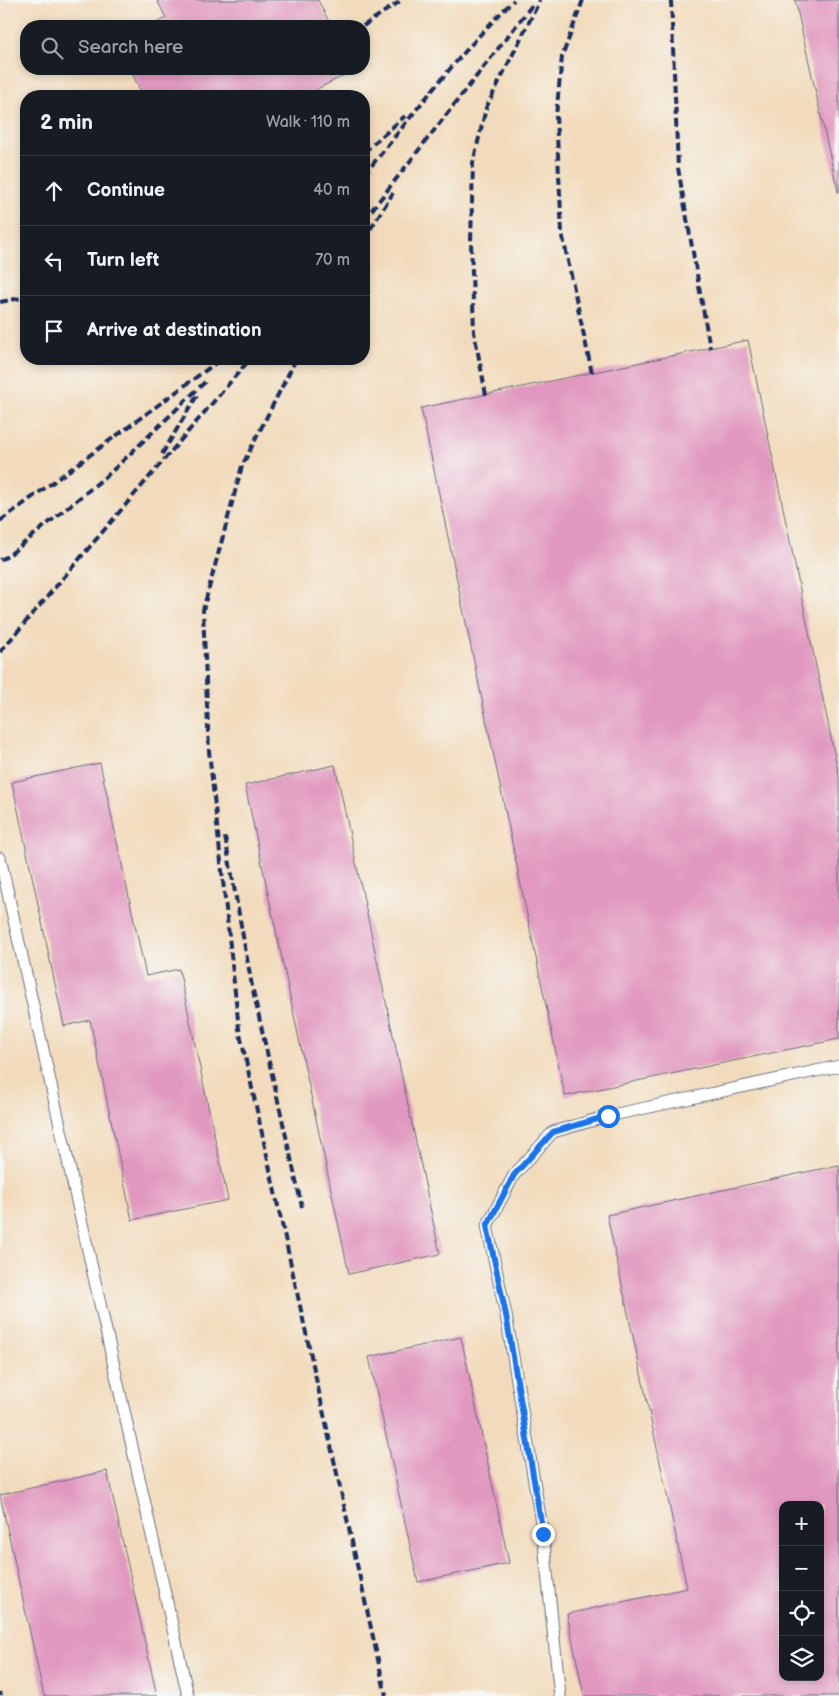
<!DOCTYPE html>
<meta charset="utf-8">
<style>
body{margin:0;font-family:"Balsamiq Sans",sans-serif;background:#20242c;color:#f1f3f6}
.controls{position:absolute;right:15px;bottom:15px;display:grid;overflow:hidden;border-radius:10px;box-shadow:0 2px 8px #0003}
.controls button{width:45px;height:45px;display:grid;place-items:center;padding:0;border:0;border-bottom:1px solid #363941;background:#171b24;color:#f1f3f6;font:25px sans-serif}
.stop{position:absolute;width:15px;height:15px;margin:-11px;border:4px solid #1a73e8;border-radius:50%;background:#fff}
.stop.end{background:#1a73e8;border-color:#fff;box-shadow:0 1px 5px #0008}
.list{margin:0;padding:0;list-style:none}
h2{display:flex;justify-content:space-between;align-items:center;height:65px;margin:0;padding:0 20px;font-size:21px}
h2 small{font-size:16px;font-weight:400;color:#9ea1a6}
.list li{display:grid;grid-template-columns:32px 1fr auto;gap:15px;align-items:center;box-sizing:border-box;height:70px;padding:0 20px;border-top:1px solid #363941}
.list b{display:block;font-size:19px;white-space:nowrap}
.list em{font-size:16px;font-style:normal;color:#9ea1a6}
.icon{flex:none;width:28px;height:28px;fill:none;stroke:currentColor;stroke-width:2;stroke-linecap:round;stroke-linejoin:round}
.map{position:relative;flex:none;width:839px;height:1696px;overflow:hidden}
.search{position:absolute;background:#171b24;box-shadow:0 2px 8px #0003;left:20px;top:20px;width:350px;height:55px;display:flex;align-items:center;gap:12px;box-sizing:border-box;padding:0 18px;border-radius:20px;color:#9ea1a6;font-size:19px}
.panel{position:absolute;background:#171b24;box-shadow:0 2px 8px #0003;left:20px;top:90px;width:350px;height:275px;border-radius:20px}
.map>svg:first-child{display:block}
.building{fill:#e198bf;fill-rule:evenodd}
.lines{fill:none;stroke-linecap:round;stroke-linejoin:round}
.lane-casing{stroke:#666b7f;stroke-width:13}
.lane{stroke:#fff;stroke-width:11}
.rail{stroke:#1b2f5e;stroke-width:4;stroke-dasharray:8 4;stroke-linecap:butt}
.route{stroke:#1a73e8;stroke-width:6}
</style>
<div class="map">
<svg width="839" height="1696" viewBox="0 0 839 1696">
<rect width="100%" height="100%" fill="#f6f6f2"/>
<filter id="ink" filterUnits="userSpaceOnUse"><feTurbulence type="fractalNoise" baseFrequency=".02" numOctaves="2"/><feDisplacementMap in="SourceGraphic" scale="10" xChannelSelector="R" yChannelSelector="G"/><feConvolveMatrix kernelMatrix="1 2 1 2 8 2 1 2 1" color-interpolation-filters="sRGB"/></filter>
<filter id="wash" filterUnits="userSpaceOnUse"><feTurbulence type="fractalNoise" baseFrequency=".0096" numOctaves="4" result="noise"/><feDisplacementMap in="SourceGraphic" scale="20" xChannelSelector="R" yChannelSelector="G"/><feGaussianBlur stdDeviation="1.12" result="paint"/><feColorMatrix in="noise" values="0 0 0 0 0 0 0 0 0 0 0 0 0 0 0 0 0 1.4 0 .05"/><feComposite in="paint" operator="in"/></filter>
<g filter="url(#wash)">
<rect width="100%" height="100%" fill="#f2dbbc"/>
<g id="blocks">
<g class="building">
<path d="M 157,0 L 318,0 L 331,26 L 151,26 L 166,18 Z"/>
<path d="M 795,0 L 839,0 L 839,192 L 838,192 Z"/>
<path d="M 130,69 L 352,69 L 353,71 L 303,96 L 143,96 Z"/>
<path d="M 748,340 L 839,776 L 839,1039 L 565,1096 L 421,408 Z"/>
<path d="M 100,763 L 146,976 L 179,969 L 228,1200 L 132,1220 L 90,1020 L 64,1026 L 12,782 Z"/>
<path d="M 335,765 L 440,1254 L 349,1274 L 245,785 Z"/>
<path d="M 839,1165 L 839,1696 L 584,1696 L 567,1614 L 687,1588 L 607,1215 ZM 783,1505 L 820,1505 L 820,1677 L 783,1677 Z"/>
<path d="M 461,1337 L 509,1563 L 418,1582 L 369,1357 Z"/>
<path d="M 107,1471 L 157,1696 L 44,1696 L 0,1495 Z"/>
</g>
</g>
</g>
<g filter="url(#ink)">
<use href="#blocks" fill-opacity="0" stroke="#666b7f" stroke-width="1"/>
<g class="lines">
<defs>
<g id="lane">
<path d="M 0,858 L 188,1696"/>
<path d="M 560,1696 L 543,1534 L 506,1315 L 487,1226 L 514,1175 L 553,1132 L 608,1116 L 839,1066"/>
</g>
</defs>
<use href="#lane" class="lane-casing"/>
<use href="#lane" class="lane"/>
<g class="rail">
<path d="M 583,0 L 562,57 L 556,116 L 562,233 L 592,373"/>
<path d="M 671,0 L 678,168 L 710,348"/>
<path d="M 363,26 L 402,0"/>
<path d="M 364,152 L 405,116"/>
<path d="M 364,175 C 412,116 459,53 514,0"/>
<path d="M 364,220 L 533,4"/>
<path d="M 364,239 L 393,193"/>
<path d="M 0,302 L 26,297"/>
<path d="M 296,359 L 242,466 L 203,610 L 209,751 L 239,1029 L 386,1696"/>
<path d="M 486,395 L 474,332 L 471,242 L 473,163 L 486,108 L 540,0"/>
<path d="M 162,454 L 198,394"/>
<path d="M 0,521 L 221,359"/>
<path d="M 0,560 L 8,556 L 110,473 L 205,382"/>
<path d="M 0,652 L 250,359"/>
<path d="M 225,837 L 252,986 L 302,1207"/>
<path d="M 0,1692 L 1,1696"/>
</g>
</g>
</g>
<g class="lines" filter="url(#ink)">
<path class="route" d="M 543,1534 L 506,1315 L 487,1226 L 514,1175 L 553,1132 L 608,1116"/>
</g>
</svg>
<div class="controls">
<button>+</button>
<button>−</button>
<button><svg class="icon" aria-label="locate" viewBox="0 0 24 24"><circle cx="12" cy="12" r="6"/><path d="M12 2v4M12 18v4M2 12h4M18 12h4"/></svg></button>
<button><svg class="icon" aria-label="layers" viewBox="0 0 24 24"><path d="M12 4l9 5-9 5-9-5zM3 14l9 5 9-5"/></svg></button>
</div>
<div class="stop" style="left:608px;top:1116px"></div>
<div class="stop end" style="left:543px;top:1534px"></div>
<div class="search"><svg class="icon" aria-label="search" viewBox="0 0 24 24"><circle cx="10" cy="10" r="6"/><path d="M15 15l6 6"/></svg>Search here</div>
<section class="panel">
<h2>2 min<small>Walk · 110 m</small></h2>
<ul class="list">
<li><svg class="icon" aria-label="ahead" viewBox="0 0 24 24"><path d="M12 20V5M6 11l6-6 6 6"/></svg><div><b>Continue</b></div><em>40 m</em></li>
<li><svg class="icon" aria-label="left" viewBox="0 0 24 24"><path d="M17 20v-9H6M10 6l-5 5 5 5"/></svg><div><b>Turn left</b></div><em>70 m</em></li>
<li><svg class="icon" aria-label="arrive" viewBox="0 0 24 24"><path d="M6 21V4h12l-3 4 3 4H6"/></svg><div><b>Arrive at destination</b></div></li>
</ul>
</section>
</div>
